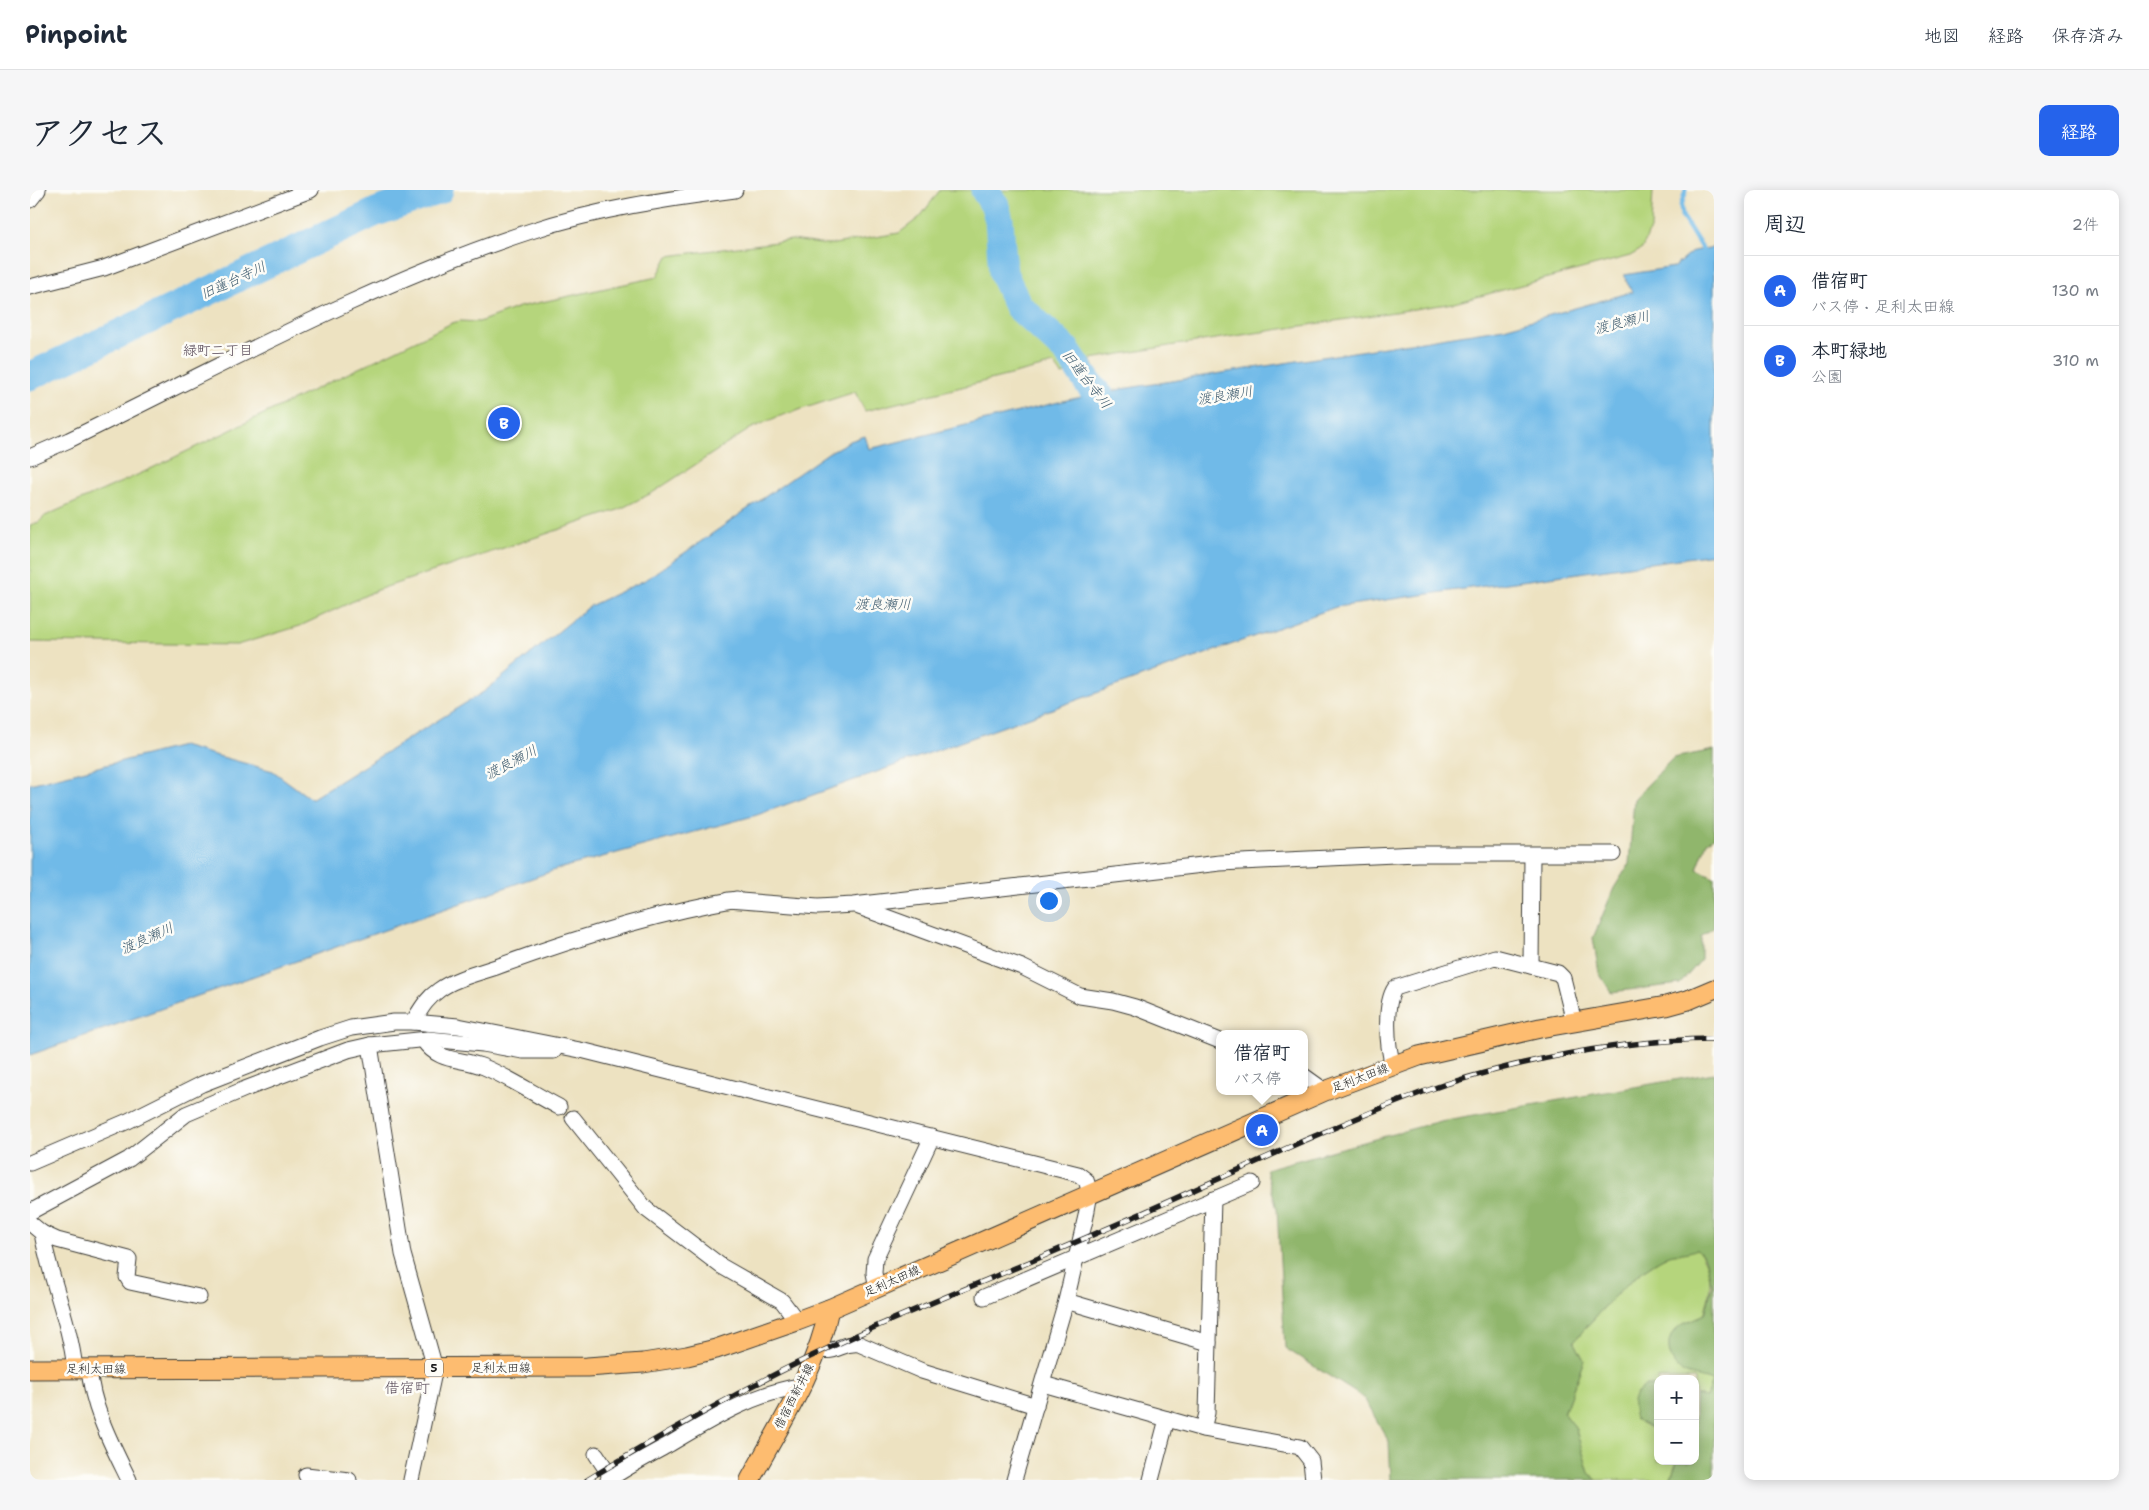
<!DOCTYPE html>
<html lang="ja">
<meta charset="utf-8">
<style>
body{margin:0;font-family:"Shantell Sans","Klee One",sans-serif;background:#f6f6f7;color:#1f2937}
.controls{position:absolute;right:15px;bottom:15px;display:grid;overflow:hidden;border-radius:10px;box-shadow:0 2px 12px #0003}
.controls button{width:45px;height:45px;display:grid;place-items:center;padding:0;border:0;border-bottom:1px solid #e0e1e3;background:#fff;color:#1f2937;font:25px sans-serif}
.you{position:absolute;left:1018px;top:710px;width:18px;height:18px;margin:-12px;border:4px solid #fff;border-radius:50%;background:#1a73e8;box-shadow:0 0 0 8px #1a73e833}
.badge{display:grid;place-items:center;width:32px;height:32px;border-radius:50%;background:#2563eb;color:#fff;font-size:16px;font-weight:700}
.pin{position:absolute;translate:-50% -50%;border:2px solid #fff;box-shadow:0 1px 5px #0006}
.popup{position:absolute;left:1186px;top:840px;width:92px;height:65px;box-sizing:border-box;display:grid;place-content:center;border-radius:10px;background:#fff;filter:drop-shadow(0 1px 4px #0005);font-size:16px;white-space:nowrap;color:#747a83}
.popup b{font-size:19px;color:#1f2937}
.popup::after{content:'';position:absolute;left:50%;top:100%;margin-left:-10px;border:10px solid transparent;border-top-color:#fff}
.list{margin:0;padding:0;list-style:none}
h2{display:flex;justify-content:space-between;align-items:center;height:65px;margin:0;padding:0 20px;font-size:21px}
h2 small{font-size:16px;font-weight:400;color:#747a83}
.list li{display:grid;grid-template-columns:32px 1fr auto;gap:15px;align-items:center;box-sizing:border-box;height:70px;padding:0 20px;border-top:1px solid #e0e1e3}
.list b{display:block;font-size:19px;white-space:nowrap}
.list p{margin:0;font-size:16px;white-space:nowrap;color:#747a83}
.list em{font-size:16px;font-style:normal;color:#747a83}
.map{position:relative;flex:none;width:1684px;height:1290px;overflow:hidden;border-radius:10px}
header{display:flex;align-items:center;gap:30px;box-sizing:border-box;height:70px;padding:0 25px;background:#fff;border-bottom:1px solid #e0e1e3}
header strong{font-size:24px}
nav{display:flex;gap:28px;margin-inline-start:auto;font-size:18px}
.intro{display:flex;align-items:center;justify-content:space-between;box-sizing:border-box;height:120px;padding:0 30px}
h1{margin:0;font-size:35px}
.button{padding:12px 22px;border-radius:10px;background:#2563eb;color:#fff;font-size:18px;font-weight:700}
main{display:flex;gap:30px;padding:0 30px}
aside{flex:1;background:#fff;border-radius:10px;box-shadow:0 2px 12px #0003}
.map>svg:first-child{display:block}
.green{fill:#b5d57c;stroke:#68784c}
.forest{fill:#90b66c;stroke:#566944}
.water{fill:#6fbae8;stroke:#466b82}
.lines{fill:none;stroke-linecap:round;stroke-linejoin:round}
.stream{stroke:#6fbae8;stroke-width:5}
.river{stroke:#6fbae8;stroke-width:29}
.minor-casing{stroke:#3b3a35;stroke-width:17}
.major-casing{stroke:#3b3a35;stroke-width:21}
.minor{stroke:#fff;stroke-width:15}
.major{stroke:#fdbc70;stroke-width:19}
.rail-casing{stroke:#1c1c1c;stroke-width:5.5}
.rail{stroke:#fdfcf7;stroke-width:4;stroke-dasharray:11;stroke-linecap:butt}
.labels{text-anchor:middle;dominant-baseline:central;stroke-width:5;stroke-linejoin:round;paint-order:stroke}
.shield{fill:#fdfcf7;stroke:#605f5e;stroke-width:1}
.shield-label{font-size:11px;font-weight:bold;fill:#1c1c1c}
.street-label{font-size:12px;fill:#1c1c1c;stroke:#fdfcf7}
.water-label{font-size:14px;font-style:italic;fill:#3d5b6e;stroke:#fdfcf7}
.neighbourhood-label{font-size:14px;fill:#594b5a;stroke:#fdfcf7}
.quarter-label{font-size:15px;fill:#594b5a;stroke:#fdfcf7}
</style>
<header>
<strong>Pinpoint</strong>
<nav><a>地図</a><a>経路</a><a>保存済み</a></nav>
</header>
<div class="intro"><h1>アクセス</h1><a class="button">経路</a></div>
<main>
<div class="map">
<svg width="1684" height="1290" viewBox="0 0 1684 1290">
<rect width="100%" height="100%" fill="#fdfcf7"/>
<filter id="ink" filterUnits="userSpaceOnUse"><feTurbulence type="fractalNoise" baseFrequency=".02" numOctaves="2"/><feDisplacementMap in="SourceGraphic" scale="10" xChannelSelector="R" yChannelSelector="G"/><feConvolveMatrix kernelMatrix="1 2 1 2 8 2 1 2 1" color-interpolation-filters="sRGB"/></filter>
<filter id="wash" filterUnits="userSpaceOnUse"><feTurbulence type="fractalNoise" baseFrequency=".0096" numOctaves="4" result="noise"/><feDisplacementMap in="SourceGraphic" scale="20" xChannelSelector="R" yChannelSelector="G"/><feGaussianBlur stdDeviation="1.12" result="paint"/><feColorMatrix in="noise" values="0 0 0 0 0 0 0 0 0 0 0 0 0 0 0 0 0 1.4 0 .05"/><feComposite in="paint" operator="in"/></filter>
<g filter="url(#wash)">
<rect width="100%" height="100%" fill="#ede2c1"/>
<g class="green">
<path d="M 910,0 L 1623,0 L 1621,37 L 1612,59 L 1600,66 L 1424,113 L 1139,156 L 1061,169 L 1065,178 L 1032,185 L 1024,174 L 835,221 L 825,202 L 747,227 L 720,239 L 622,303 L 588,320 L 347,400 L 270,436 L 207,455 L 0,452 L 0,335 L 9,332 L 15,326 L 114,282 L 422,133 L 430,131 L 449,132 L 489,117 L 627,87 L 638,66 L 762,50 L 798,55 L 869,43 L 890,27 Z"/>
<path d="M 1667,1058 C 1684,1081 1682,1098 1674,1125 L 1655,1134 L 1656,1184 L 1669,1186 L 1682,1191 L 1676,1207 L 1665,1205 L 1665,1189 L 1628,1189 L 1628,1197 L 1616,1195 L 1605,1229 L 1628,1242 L 1628,1271 L 1647,1271 L 1640,1290 L 1567,1290 L 1559,1283 L 1545,1237 L 1534,1223 L 1554,1170 L 1544,1151 C 1571,1121 1600,1084 1637,1066 C 1646,1061 1655,1065 1667,1058 Z"/>
</g>
<g class="forest">
<path d="M 1684,560 L 1684,647 L 1677,652 L 1667,679 L 1684,687 L 1684,737 L 1671,747 L 1671,770 L 1650,794 L 1581,802 L 1569,783 L 1563,748 L 1584,698 L 1599,674 L 1604,609 L 1643,568 Z"/>
<path d="M 1684,883 L 1684,1290 L 1640,1290 L 1647,1271 L 1665,1271 L 1665,1205 L 1676,1207 L 1682,1191 C 1673,1187 1663,1187 1656,1184 C 1641,1177 1633,1155 1644,1141 C 1651,1133 1665,1129 1675,1124 L 1682,1096 L 1675,1068 L 1667,1059 C 1655,1065 1646,1062 1637,1066 C 1600,1084 1571,1121 1544,1151 L 1554,1170 L 1534,1223 L 1545,1237 L 1559,1283 L 1567,1290 L 1361,1290 L 1359,1252 L 1334,1208 L 1255,1158 L 1247,1019 L 1236,979 L 1410,931 Z"/>
<path d="M 1616,1195 L 1628,1197 L 1628,1242 L 1605,1229 C 1601,1211 1601,1207 1616,1195 Z"/>
</g>
<path class="water" d="M 1684,57 L 1684,364 L 1306,417 L 727,625 L 528,679 L 0,865 L 0,594 L 152,556 L 243,581 L 281,609 L 455,501 L 560,416 L 617,389 L 798,263 L 820,251 L 835,246 L 839,259 L 1037,210 L 1092,199 L 1474,138 L 1602,102 L 1594,85 L 1644,77 L 1663,61 Z"/>
<g class="lines">
<path class="stream" d="M 1656,0 L 1651,16 L 1652,26 L 1676,65"/>
<g class="river">
<path d="M 955,0 L 965,16 L 969,30 L 973,83 L 988,116 L 1037,161 L 1059,194 L 1084,223"/>
<path d="M 0,186 L 346,22 L 409,0"/>
</g>
</g>
</g>
<g filter="url(#ink)">
<g class="lines">
<defs>
<g id="minor">
<path d="M 0,10 L 8,0"/>
<path d="M 0,97 L 74,78 L 281,0"/>
<path d="M 0,267 L 39,250 C 191,176 341,93 501,41 C 567,19 636,9 705,0"/>
<path d="M 698,710 L 788,717 L 823,715 L 1190,673 L 1387,664 L 1583,664"/>
<path d="M 829,717 L 992,777 L 1050,806 L 1083,811 L 1105,817 L 1190,851"/>
<path d="M 1501,776 L 1502,665"/>
<path d="M 383,832 C 391,819 396,809 409,800 C 425,788 450,783 469,776 C 546,748 626,723 707,709"/>
<path d="M 393,850 C 410,874 430,867 454,877 C 480,888 504,904 529,917"/>
<path d="M 340,855 L 373,1064 L 405,1178 L 381,1290"/>
<path d="M 1363,875 C 1357,856 1354,814 1365,798 L 1465,767 L 1528,783 L 1533,788 L 1544,832"/>
<path d="M 1274,886 L 1295,901"/>
<path d="M 543,928 L 616,1019 L 691,1076 L 752,1111 L 767,1131"/>
<path d="M 0,973 L 98,931 L 172,894 L 290,848 L 321,838 L 364,832 L 383,832 L 428,836 L 555,861 L 1048,984 L 1056,990 L 1060,1003 L 1056,1026 L 1036,1111 L 984,1290"/>
<path d="M 0,1022 L 99,969 L 156,924 L 215,899 L 318,860 L 340,855 L 398,849 L 453,854 L 493,861 L 524,861"/>
<path d="M 0,1033 L 12,1043 C 20,1089 40,1132 45,1179"/>
<path d="M 12,1043 L 27,1050 L 99,1069 L 97,1087 L 100,1092 L 169,1107"/>
<path d="M 847,1098 L 844,1083 L 845,1069 L 902,947"/>
<path d="M 954,1107 L 1222,993"/>
<path d="M 1036,1111 L 1179,1153"/>
<path d="M 787,1159 C 808,1165 809,1152 829,1154 L 892,1181 L 1006,1216"/>
<path d="M 59,1178 C 62,1218 82,1255 99,1290"/>
<path d="M 1013,1194 L 1173,1239 L 1270,1257 L 1281,1271 L 1283,1290"/>
<path d="M 1173,1239 L 1177,1223 L 1183,1009"/>
<path d="M 566,1264 L 582,1288"/>
<path d="M 276,1285 L 319,1290"/>
<path d="M 578,1290 C 597,1277 618,1266 638,1255 C 679,1231 723,1203 771,1196"/>
<path d="M 1121,1290 L 1137,1229"/>
</g>
<g id="major">
<path d="M 0,1179 L 557,1177 L 613,1173 L 657,1166 L 686,1159 L 767,1131 L 799,1119 L 1295,901 L 1389,866 L 1510,838 L 1636,816 L 1658,810 L 1684,799"/>
<path d="M 720,1290 C 749,1236 787,1180 799,1119"/>
</g>
</defs>
<use href="#minor" class="minor-casing"/>
<use href="#major" class="major-casing"/>
<use href="#minor" class="minor"/>
<use href="#major" class="major"/>
<defs>
<path id="rail" d="M 557,1290 C 645,1237 733,1187 827,1145 C 901,1112 978,1082 1053,1049 C 1126,1018 1198,984 1271,952 C 1318,932 1365,911 1413,895 C 1500,868 1593,850 1684,849"/>
</defs>
<use href="#rail" class="rail-casing"/>
<use href="#rail" class="rail"/>
</g>
</g>
<g class="labels">
<rect class="shield" x="395" y="1169.5" width="18" height="17" rx="4"/>
<g class="shield-label">
<text x="404" y="1178">5</text>
</g>
<g class="street-label">
<text transform="translate(1330 888) rotate(-21)">足利太田線</text>
<text transform="translate(862 1091) rotate(-24)">足利太田線</text>
<text x="471" y="1178">足利太田線</text>
<text x="66" y="1179">足利太田線</text>
<text transform="translate(764 1206) rotate(-63)">借宿西新井線</text>
</g>
<g class="water-label">
<text transform="translate(203 90) rotate(-25)">旧蓮台寺川</text>
<text transform="translate(1592 132) rotate(-14)">渡良瀬川</text>
<text transform="translate(1057 189) rotate(52)">旧蓮台寺川</text>
<text transform="translate(1195 205) rotate(-9)">渡良瀬川</text>
<text x="853" y="414">渡良瀬川</text>
<text transform="translate(481 572) rotate(-28)">渡良瀬川</text>
<text transform="translate(117 748) rotate(-24)">渡良瀬川</text>
</g>
<g class="neighbourhood-label">
<text x="188" y="160">緑町二丁目</text>
</g>
<g class="quarter-label">
<text x="377" y="1198">借宿町</text>
</g>
</g>
</svg>
<div class="controls">
<button>+</button>
<button>−</button>
</div>
<div class="you"></div>
<div class="pin badge" style="left:1232px;top:940px">A</div>
<div class="popup"><b>借宿町</b>バス停</div>
<div class="pin badge" style="left:474px;top:233px">B</div>
</div>
<aside>
<h2>周辺<small>2件</small></h2>
<ul class="list">
<li><span class="badge">A</span><div><b>借宿町</b><p>バス停 · 足利太田線</p></div><em>130 m</em></li>
<li><span class="badge">B</span><div><b>本町緑地</b><p>公園</p></div><em>310 m</em></li>
</ul>
</aside>
</main>
